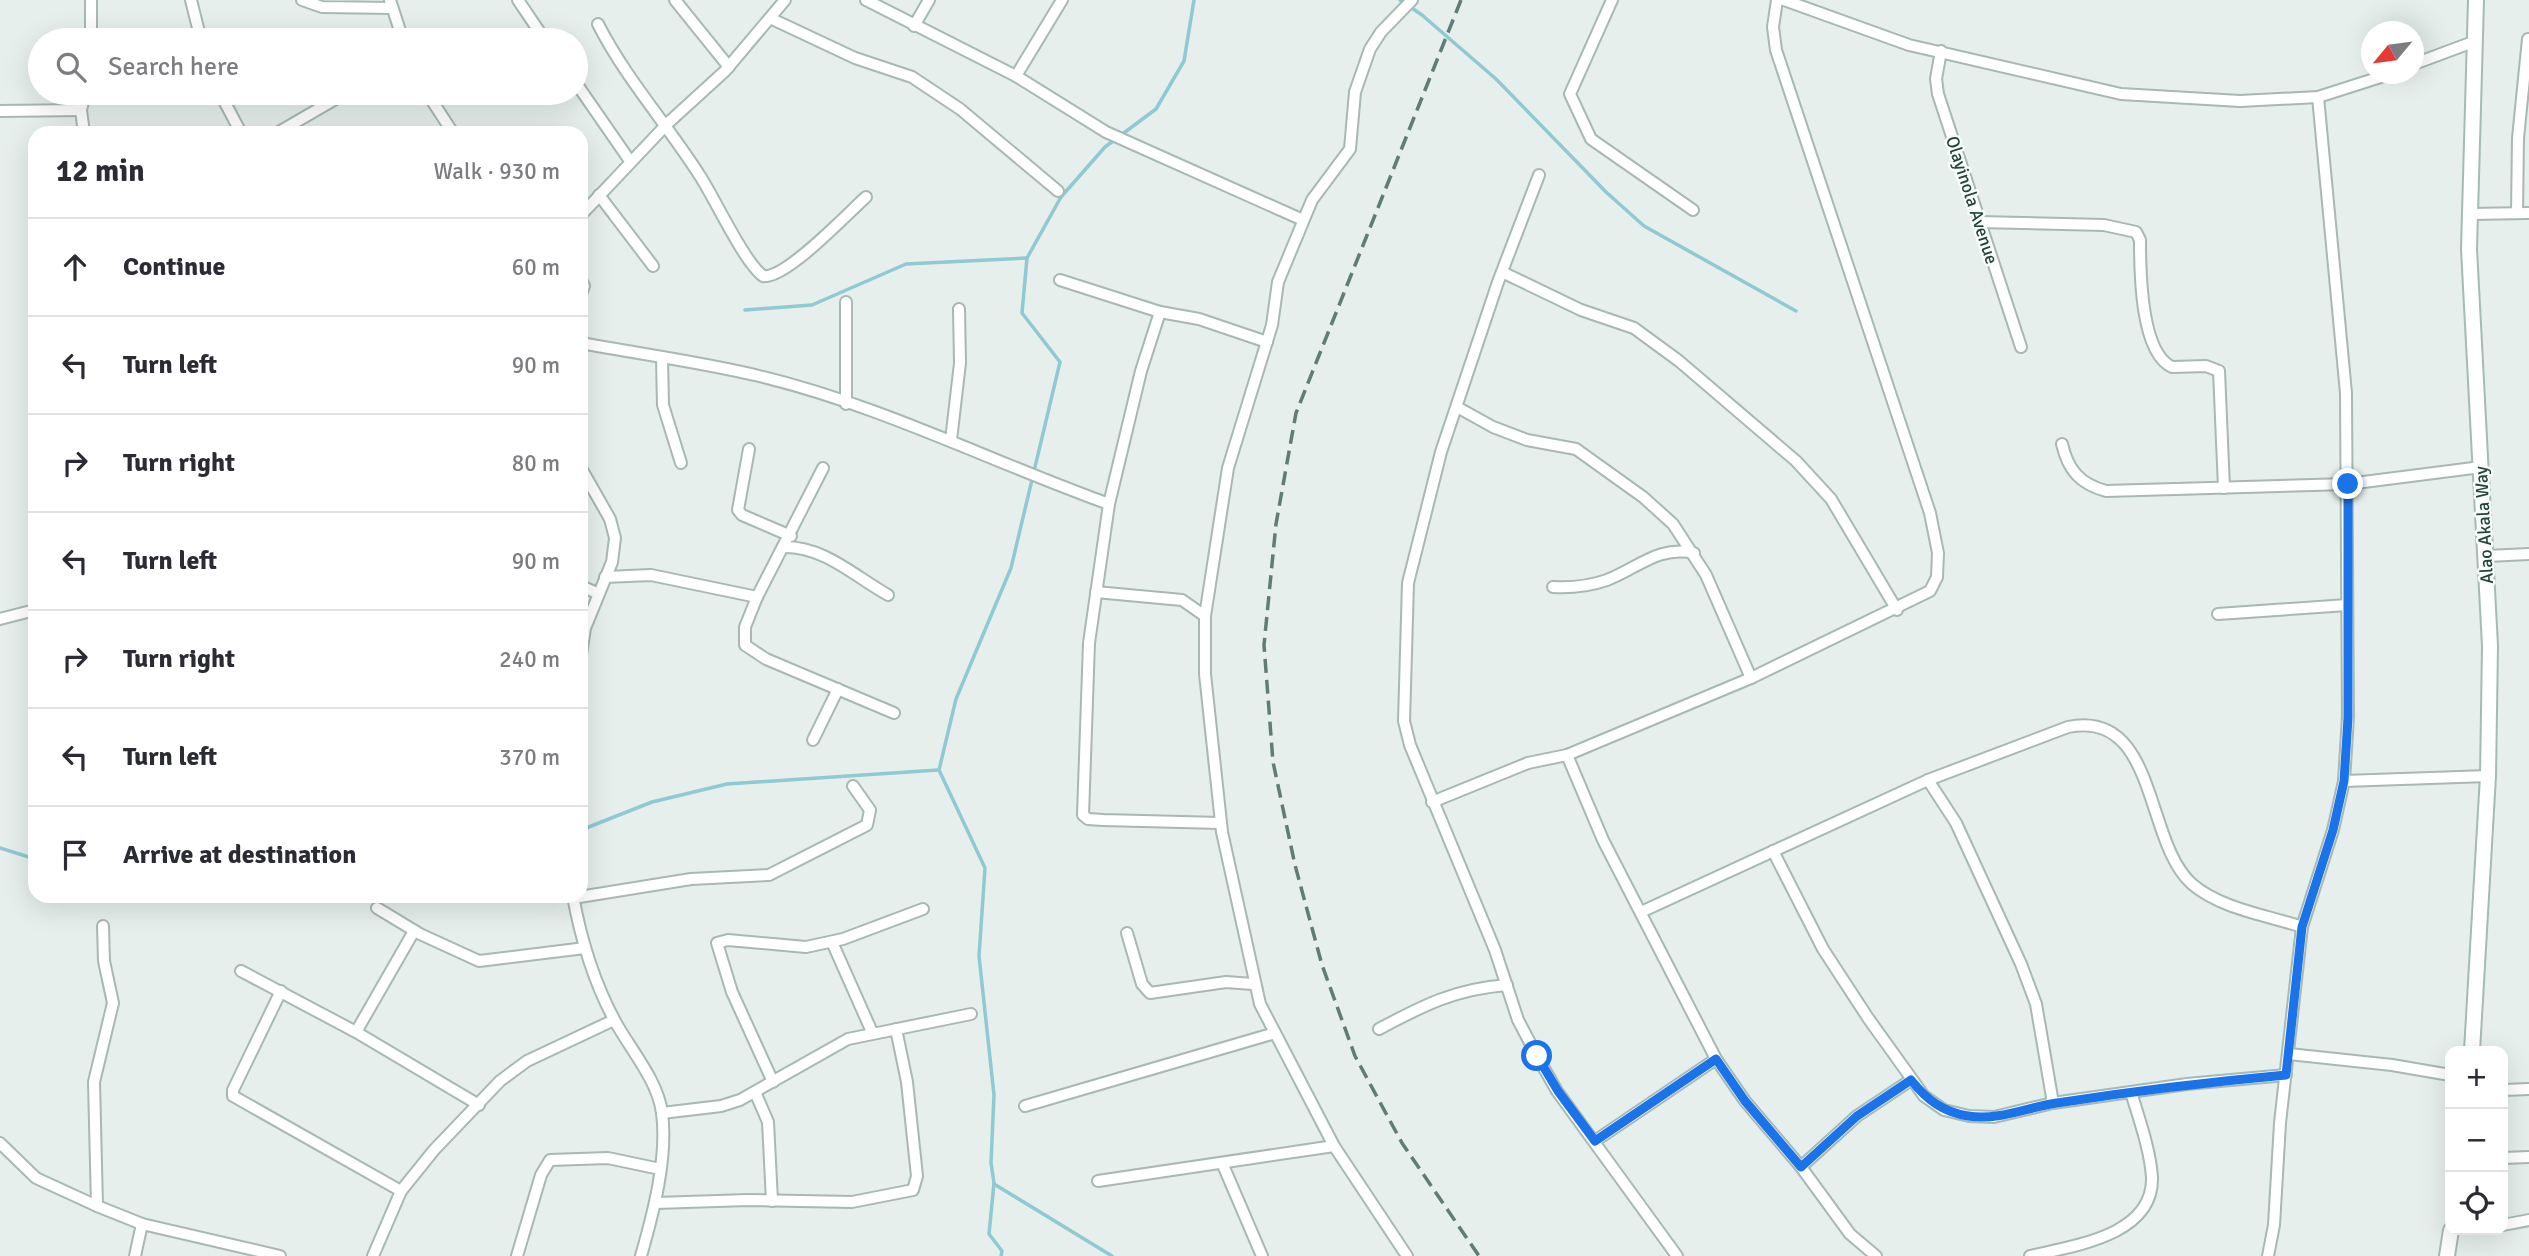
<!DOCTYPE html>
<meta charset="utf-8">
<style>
body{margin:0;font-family:Signika,sans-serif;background:#f2f2f3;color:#2b2b33}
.controls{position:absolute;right:21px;bottom:21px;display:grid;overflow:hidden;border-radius:14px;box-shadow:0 7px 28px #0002}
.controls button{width:63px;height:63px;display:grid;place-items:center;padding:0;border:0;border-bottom:2px solid #e1e1e2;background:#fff;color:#2b2b33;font:35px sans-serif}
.compass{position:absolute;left:2361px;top:21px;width:63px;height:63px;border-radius:50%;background:#fff;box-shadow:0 7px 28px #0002;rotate:241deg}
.stop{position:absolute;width:21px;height:21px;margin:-16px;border:5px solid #1a73e8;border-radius:50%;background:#fff}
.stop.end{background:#1a73e8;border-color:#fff;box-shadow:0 2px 7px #0008}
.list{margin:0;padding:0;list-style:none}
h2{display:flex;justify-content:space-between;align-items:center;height:91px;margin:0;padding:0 28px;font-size:30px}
h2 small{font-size:23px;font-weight:400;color:#7c7c81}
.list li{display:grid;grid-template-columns:46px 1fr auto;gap:21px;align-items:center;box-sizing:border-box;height:98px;padding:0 28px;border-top:2px solid #e1e1e2}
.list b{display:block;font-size:26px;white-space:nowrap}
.list em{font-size:23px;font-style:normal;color:#7c7c81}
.icon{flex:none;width:38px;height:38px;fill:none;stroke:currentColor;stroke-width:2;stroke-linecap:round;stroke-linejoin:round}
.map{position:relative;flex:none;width:2529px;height:1256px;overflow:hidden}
.search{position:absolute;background:#fff;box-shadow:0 7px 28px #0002;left:28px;top:28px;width:560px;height:77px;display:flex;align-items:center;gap:18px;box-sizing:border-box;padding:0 24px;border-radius:38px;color:#7c7c81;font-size:26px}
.panel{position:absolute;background:#fff;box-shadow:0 7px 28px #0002;left:28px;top:126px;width:560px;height:777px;border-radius:21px}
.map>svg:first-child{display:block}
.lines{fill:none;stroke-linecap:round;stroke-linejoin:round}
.stream{stroke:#8ec9d4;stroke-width:3.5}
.street-casing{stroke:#a8b8b2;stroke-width:14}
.secondary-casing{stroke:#a4bbb3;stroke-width:18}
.street{stroke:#fff;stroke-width:10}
.secondary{stroke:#fff;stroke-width:14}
.rail{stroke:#5f7d75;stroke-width:3.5;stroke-dasharray:14 7;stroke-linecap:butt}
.route{stroke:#1a73e8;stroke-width:9}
.labels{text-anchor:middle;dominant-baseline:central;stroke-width:5;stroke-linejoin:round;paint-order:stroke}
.street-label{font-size:18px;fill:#24423a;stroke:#f7fbf9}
</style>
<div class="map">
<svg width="2529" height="1256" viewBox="0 0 2529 1256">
<rect width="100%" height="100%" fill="#e6efeb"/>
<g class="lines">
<g class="stream">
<path d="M 1400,0 L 1422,15 L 1496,79 L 1606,192 L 1644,226 L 1796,311"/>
<path d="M 745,310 L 812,305 L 906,264 L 1027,258"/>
<path d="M 581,830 L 652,802 L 727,784 L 938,770"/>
<path d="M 0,848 L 35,859"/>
<path d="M 994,1184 L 1112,1256"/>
<path d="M 1001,1256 L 1002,1251 L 989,1234 L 994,1183 L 991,1163 L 994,1095 L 979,956 L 985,868 L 939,770 L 956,699 L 1011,568 L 1060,362 L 1022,313 L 1027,258 L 1061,197 L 1105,147 L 1156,109 L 1184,61 L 1194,0"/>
</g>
<defs>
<g id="street">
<path d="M 191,0 L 201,40"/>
<path d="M 302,0 L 322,7 L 392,8"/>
<path d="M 390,0 L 403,40"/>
<path d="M 518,0 L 545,40"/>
<path d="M 675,0 L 729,67"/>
<path d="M 866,0 L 1016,76 L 1106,132 L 1303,220"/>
<path d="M 1612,0 L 1570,94 L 1591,139 L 1693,210"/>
<path d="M 1784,0 L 1909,45 L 2121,94 L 2240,101 L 2318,97 L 2390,74"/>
<path d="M 772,19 L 855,58 L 912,77 L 960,109 L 1058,191"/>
<path d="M 598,24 C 626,79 667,124 700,176 C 715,199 744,262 763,276 C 785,280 848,213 866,197"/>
<path d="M 914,26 L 929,0"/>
<path d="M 91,40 L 91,0"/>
<path d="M 1941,51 L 1936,79 L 1938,94 L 2021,347"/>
<path d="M 2414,64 L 2473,42"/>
<path d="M 1016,76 L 1062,0"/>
<path d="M 576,83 L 630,161"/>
<path d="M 220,93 L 241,133"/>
<path d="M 427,93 L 453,133"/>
<path d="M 0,111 L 81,110"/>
<path d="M 84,133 L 81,110 L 85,93"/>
<path d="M 277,133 L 346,93"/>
<path d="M 1539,175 L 1498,282 L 1441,452 L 1408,583 L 1404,721 L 1410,745 L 1495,950 L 1518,1020 L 1537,1056 L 1557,1091 L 1677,1256"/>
<path d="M 599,195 L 653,266"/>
<path d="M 2517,213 L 2518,138 L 2528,39"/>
<path d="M 2470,214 L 2529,213"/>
<path d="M 581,215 L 668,123 L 725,71 L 785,0"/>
<path d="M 1979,222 L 2104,225 L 2136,232 L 2140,240 C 2140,270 2140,352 2172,367 L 2206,366 L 2219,371 L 2224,488"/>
<path d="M 1502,272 L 1581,310 L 1634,328 L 1679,361 L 1796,461 L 1831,499 L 1897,610"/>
<path d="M 581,280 L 584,286 L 581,294"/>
<path d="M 1060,280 L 1160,312 L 1199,319 L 1267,342"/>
<path d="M 1160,312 L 1141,371 L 1109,504 L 1089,643 L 1083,815 L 1088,819 L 1103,820 L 1221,823"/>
<path d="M 581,343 C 640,354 701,362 759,376 C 880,405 992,462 1109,504"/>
<path d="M 662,358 L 663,405 L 681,463"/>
<path d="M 846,404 L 846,302"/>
<path d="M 1457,407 L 1493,427 L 1527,440 L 1576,449 L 1643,497 L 1673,524 L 1706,575 L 1751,678"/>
<path d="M 951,440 L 960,363 L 959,309"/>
<path d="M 2062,444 C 2068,470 2080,484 2106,491 L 2348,484 L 2481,467"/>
<path d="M 749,449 L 738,510 L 742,515 L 791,536"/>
<path d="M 581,468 L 610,519 L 615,538 L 612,562 L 585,628 L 581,655"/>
<path d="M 823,468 L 757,597 L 745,627 L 745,645 L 766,659 L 894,713"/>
<path d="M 783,547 C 824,546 854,576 888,595"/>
<path d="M 2487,556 L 2529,554"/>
<path d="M 605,577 L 651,575 L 757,597"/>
<path d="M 581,586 L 597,593"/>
<path d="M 1553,587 C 1572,588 1590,586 1607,580 C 1638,568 1659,545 1694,553"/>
<path d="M 1096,592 L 1182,600 L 1205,616"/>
<path d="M 2218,614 L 2347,605"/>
<path d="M 0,619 L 35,610"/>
<path d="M 813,740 L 838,689"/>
<path d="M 1567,755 L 1603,840 L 1716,1059 L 1745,1101 L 1801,1167 L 1850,1234 L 1876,1256"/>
<path d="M 1928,780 L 1956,823 L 2021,964 L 2036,1004 L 2053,1103"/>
<path d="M 2344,781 L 2488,776"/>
<path d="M 1432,802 L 1528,763 L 1567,755 L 1751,678 L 1930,591 L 1937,577 L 1938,553 L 1930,513 L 1776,50 L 1773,27 L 1777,0"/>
<path d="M 1773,851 L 1823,949 L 1868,1018 L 1924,1096 L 1944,1110 L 1969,1116 L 1994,1117 L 2053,1103 L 2187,1084 L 2286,1075"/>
<path d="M 573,896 C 581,940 594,983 616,1023 C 631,1050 658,1081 662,1113 C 668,1158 653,1214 641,1256"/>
<path d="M 573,898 L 691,879 L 769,875 L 867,825 L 870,810 L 853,786"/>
<path d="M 377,908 L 420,934 L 479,961 L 585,948"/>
<path d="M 1641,912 L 1928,780 L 2068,727 C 2158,709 2144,842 2192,884 C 2221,909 2267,915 2302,927"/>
<path d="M 1127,933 L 1142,984 L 1150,993 L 1226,982 L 1253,984"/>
<path d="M 832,942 L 872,1032"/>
<path d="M 241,971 L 356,1032 L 479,1105"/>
<path d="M 281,991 L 233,1090 L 233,1096 L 401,1191"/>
<path d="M 1379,1029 C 1424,1005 1455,989 1507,985"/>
<path d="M 356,1032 L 414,931"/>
<path d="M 2289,1054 L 2392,1065 L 2450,1075"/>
<path d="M 773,1082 L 732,992 L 717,943 L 728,940 L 806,947 L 843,939 L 923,909"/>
<path d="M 2503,1090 L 2529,1089"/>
<path d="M 755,1092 L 768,1122 L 772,1201"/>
<path d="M 1025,1106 L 1275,1033"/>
<path d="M 662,1113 L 721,1106 L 740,1100 L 848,1039 L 971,1014"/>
<path d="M 1595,1141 L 1716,1059"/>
<path d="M 0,1143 L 36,1178 L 97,1206 L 142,1224 L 280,1256"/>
<path d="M 2503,1158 L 2529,1157"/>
<path d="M 1223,1165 L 1262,1256"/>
<path d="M 1801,1167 L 1857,1116 L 1911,1080"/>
<path d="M 1098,1181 L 1334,1146"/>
<path d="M 656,1203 L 748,1200 L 852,1202 L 913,1190 L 917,1176 L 907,1082 L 896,1029"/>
<path d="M 97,1206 L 94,1082 L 113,1003 L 104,961 L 103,926"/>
<path d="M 2503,1225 L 2529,1220"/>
<path d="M 135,1256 L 142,1224"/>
<path d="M 373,1256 L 401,1191 L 434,1150 L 500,1081 L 527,1061 L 614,1020"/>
<path d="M 517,1256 L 541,1175 L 550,1160 L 608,1158 L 660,1169"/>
<path d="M 1407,1256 L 1334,1146 L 1260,1004 L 1222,832 L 1205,674 L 1205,616 L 1228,468 L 1272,325 L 1278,282 L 1312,200 L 1350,149 L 1355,92 L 1370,49 L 1381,32 L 1412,0"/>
<path d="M 2030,1256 C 2072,1246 2154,1236 2152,1177 C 2150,1149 2139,1119 2131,1092"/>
<path d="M 2268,1256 L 2274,1225 L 2280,1123 L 2302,927 L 2333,830 L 2344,781 L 2348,717 L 2346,393 L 2318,97"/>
</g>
<g id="secondary">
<path d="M 2472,1051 L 2488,776 L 2490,646 L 2469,249 L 2476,0"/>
<path d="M 2447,1256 L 2451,1230"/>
</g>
</defs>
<use href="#street" class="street-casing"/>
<use href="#secondary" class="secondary-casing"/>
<use href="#street" class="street"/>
<use href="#secondary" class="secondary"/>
<path class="rail" d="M 1461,0 L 1296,413 L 1276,524 L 1264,645 L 1273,762 L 1295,865 L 1322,965 L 1355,1056 L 1402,1143 L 1479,1256"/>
</g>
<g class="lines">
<path class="route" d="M 1537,1056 L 1558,1091 L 1595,1141 L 1716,1059 L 1745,1101 L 1801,1167 L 1857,1116 L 1911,1080 C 1927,1100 1943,1112 1968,1116 C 1999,1121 2028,1107 2057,1103 C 2134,1091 2209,1082 2286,1075 L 2302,927 L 2333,830 L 2344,781 L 2348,718 L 2348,484"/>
</g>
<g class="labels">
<g class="street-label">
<text transform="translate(1972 200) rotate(72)">Olayinola Avenue</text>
<text transform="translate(2484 525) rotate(-93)">Alao Akala Way</text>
</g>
</g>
</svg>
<div class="controls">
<button>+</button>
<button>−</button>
<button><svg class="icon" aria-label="locate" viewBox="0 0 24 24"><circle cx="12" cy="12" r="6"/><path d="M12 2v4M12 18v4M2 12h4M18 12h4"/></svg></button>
</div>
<svg class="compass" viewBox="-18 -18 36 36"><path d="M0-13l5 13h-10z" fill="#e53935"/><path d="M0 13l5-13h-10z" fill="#7c7c81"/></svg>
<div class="stop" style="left:1537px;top:1056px"></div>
<div class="stop end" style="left:2348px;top:484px"></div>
<div class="search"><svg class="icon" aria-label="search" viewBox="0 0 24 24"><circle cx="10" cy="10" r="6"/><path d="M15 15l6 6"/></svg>Search here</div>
<section class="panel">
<h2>12 min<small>Walk · 930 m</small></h2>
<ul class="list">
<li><svg class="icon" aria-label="ahead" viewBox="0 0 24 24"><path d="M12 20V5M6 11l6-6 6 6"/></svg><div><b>Continue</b></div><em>60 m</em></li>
<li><svg class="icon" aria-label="left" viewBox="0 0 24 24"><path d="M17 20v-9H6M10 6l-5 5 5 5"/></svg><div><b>Turn left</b></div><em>90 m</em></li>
<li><svg class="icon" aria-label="right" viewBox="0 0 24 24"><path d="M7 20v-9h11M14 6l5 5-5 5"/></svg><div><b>Turn right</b></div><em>80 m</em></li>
<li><svg class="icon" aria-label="left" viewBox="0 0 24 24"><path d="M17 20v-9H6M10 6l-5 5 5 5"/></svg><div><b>Turn left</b></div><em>90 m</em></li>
<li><svg class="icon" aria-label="right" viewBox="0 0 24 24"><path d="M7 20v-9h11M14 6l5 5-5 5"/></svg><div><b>Turn right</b></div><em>240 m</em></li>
<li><svg class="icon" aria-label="left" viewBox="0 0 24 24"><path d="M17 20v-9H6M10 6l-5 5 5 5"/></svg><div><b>Turn left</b></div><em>370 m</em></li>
<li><svg class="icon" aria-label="arrive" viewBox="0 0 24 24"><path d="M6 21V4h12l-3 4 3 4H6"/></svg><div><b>Arrive at destination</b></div></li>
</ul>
</section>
</div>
